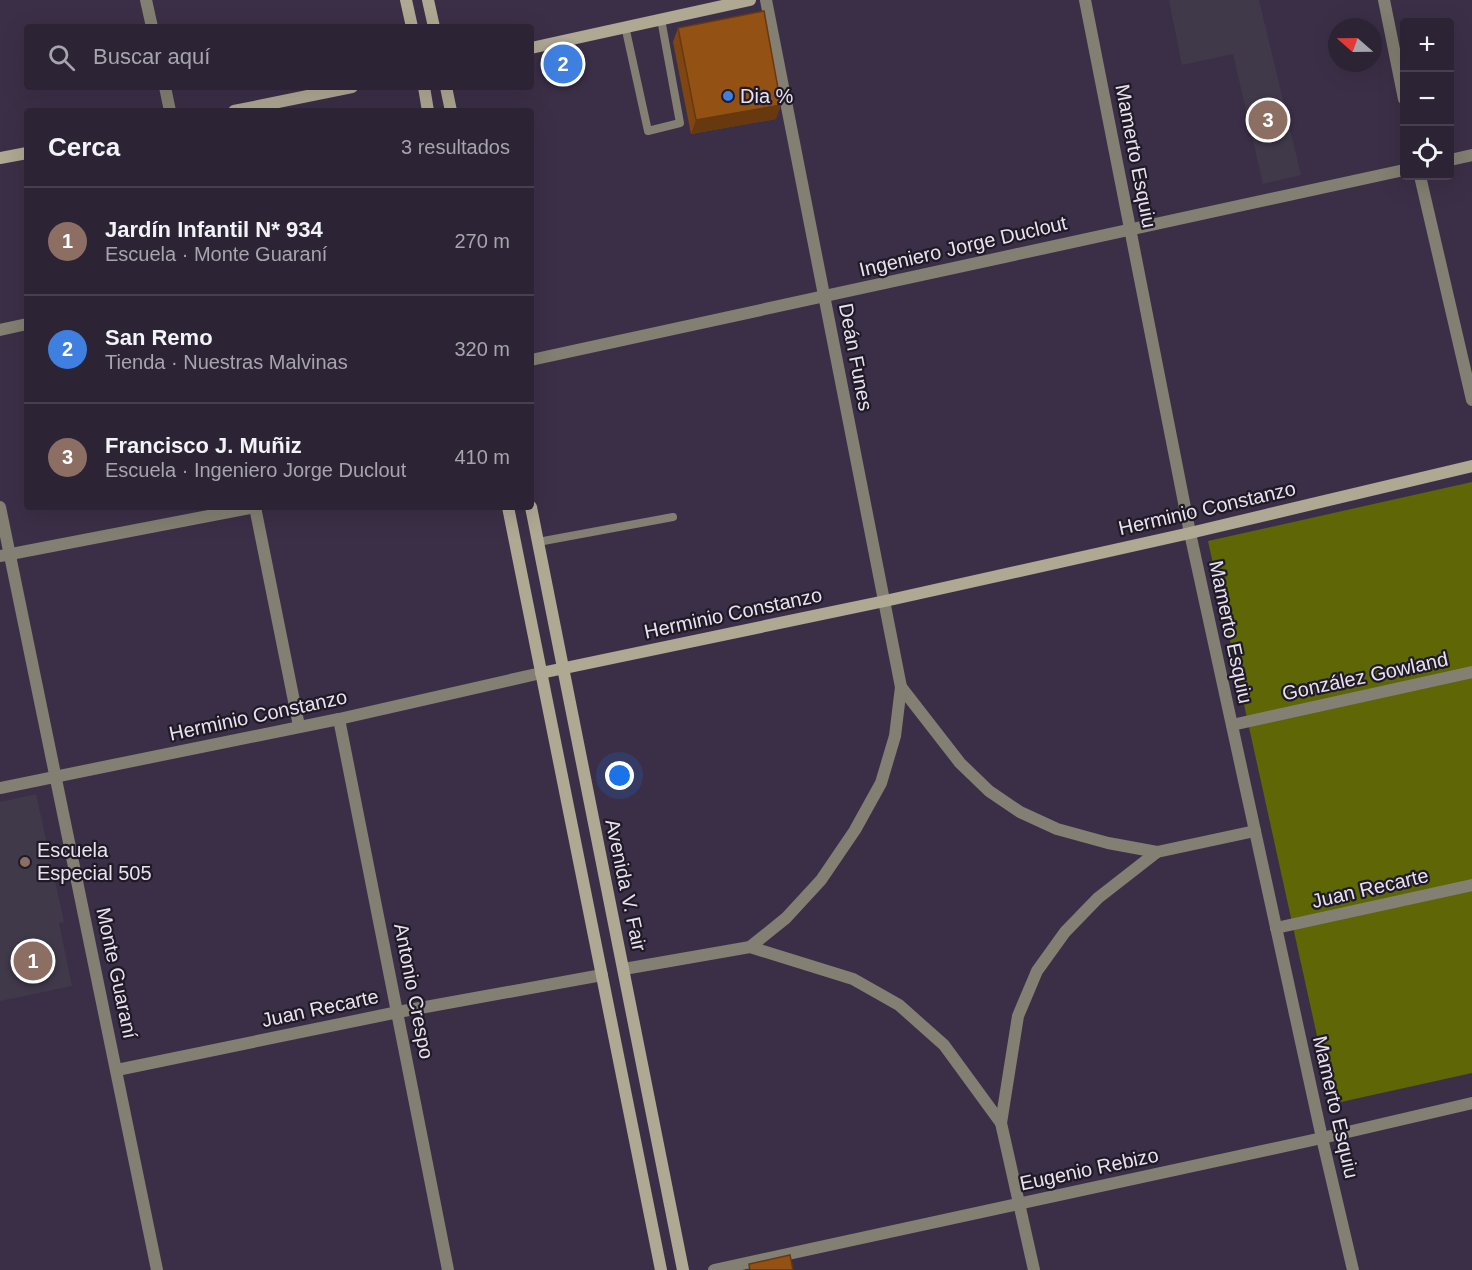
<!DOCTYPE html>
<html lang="es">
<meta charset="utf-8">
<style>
body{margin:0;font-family:Arial,sans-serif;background:#342b3d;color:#f1f3f6}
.controls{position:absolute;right:18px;top:18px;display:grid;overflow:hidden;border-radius:6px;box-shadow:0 6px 24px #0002}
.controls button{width:54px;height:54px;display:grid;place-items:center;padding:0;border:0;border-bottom:2px solid #484050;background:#2c2335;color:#f1f3f6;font:30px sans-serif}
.compass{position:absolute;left:1328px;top:18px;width:54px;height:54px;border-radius:50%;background:#2c2335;box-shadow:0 6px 24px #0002;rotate:290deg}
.you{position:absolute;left:620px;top:776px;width:21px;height:21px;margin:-15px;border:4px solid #fff;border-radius:50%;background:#1a73e8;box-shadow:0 0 0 9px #1a73e833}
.badge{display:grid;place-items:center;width:39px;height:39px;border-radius:50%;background:#5dc7e8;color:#fff;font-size:20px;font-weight:700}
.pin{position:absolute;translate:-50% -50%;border:3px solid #fff;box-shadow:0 2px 6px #0006}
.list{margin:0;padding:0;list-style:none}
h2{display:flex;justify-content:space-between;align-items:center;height:78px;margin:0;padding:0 24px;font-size:26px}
h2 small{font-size:20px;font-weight:400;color:#a6a4ad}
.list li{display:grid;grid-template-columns:39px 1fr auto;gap:18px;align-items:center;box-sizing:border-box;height:108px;padding:0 24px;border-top:2px solid #484050}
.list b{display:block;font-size:22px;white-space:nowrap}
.list p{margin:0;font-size:20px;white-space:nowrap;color:#a6a4ad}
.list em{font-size:20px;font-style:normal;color:#a6a4ad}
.icon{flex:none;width:33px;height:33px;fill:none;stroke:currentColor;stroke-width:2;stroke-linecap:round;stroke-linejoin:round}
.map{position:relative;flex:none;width:1472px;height:1270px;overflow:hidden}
.search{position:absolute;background:#2c2335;box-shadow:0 6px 24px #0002;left:24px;top:24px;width:510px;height:66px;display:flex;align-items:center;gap:15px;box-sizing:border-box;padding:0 21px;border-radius:6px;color:#a6a4ad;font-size:22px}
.panel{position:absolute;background:#2c2335;box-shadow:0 6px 24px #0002;left:24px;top:108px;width:510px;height:402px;border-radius:6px}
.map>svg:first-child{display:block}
.education{fill:#40394a}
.green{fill:#5e6605}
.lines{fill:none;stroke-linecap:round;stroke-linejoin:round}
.lane{stroke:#837f72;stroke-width:8}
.street{stroke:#837f72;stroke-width:12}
.secondary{stroke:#afa893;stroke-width:12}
.wall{fill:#7f4611}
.shaded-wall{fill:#68390e}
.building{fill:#945114;stroke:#68390e;stroke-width:1.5}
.shop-dot{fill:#3f7fe0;stroke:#1f1a25;stroke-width:2}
.education-dot{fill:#8d6e63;stroke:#1f1a25;stroke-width:2}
.labels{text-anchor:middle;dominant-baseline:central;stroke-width:4.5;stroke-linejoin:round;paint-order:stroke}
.poi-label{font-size:20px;fill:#e8e1f0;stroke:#1f1a25;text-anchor:start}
.street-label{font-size:20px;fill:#e8e1f0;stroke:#1f1a25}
</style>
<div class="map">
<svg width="1472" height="1270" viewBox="0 0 1472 1270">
<rect width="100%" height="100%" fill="#3b2f47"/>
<g class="education">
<path d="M 1169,0 L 1259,0 L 1301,175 L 1263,184 L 1233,54 L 1182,65 Z"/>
<path d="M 36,794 L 64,922 L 59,923 L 72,986 L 0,1001 L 0,802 Z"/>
</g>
<path class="green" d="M 1472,482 L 1472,1073 L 1332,1104 L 1208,541 Z"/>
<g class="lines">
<g class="lane">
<path d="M 625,26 L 648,131 L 680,123 L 661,19"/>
<path d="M 538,542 L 673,517"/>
</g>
<g class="street">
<path d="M 146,0 L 152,27"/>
<path d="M 1085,0 L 1190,533 L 1322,1138 L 1353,1270"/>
<path d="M 1384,0 L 1404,99"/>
<path d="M 165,87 L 170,111"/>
<path d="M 1450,160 L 1472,155"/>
<path d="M 1420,176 L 1472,400"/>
<path d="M 0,330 L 27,324"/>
<path d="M 531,360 L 1404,170"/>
<path d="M 0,507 L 157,1270"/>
<path d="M 255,507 L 299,726"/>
<path d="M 0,556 L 255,507"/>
<path d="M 901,687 L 960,763 L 989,791 L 1020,812 L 1057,829 L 1108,843 L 1157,852 L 1255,831"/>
<path d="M 339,719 L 448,1270"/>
<path d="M 1232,725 L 1472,672"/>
<path d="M 0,788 L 339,719 L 541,673"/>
<path d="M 1276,928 L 1472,885"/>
<path d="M 750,947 L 786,918 L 821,880 L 855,830 L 881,783 L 895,736 L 901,687 L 766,0"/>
<path d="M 624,969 L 750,947 L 853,979 L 899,1005 L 944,1045 L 1001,1123"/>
<path d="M 117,1070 L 398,1012 L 602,975"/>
<path d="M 714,1270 L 1322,1138 L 1472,1103"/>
<path d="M 1034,1270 L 1001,1123 L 1018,1016 L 1037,971 L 1065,932 L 1098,898 L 1157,852"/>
</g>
<g class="secondary">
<path d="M 406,0 L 412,27"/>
<path d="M 428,0 L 434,27"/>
<path d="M 531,48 L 750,0"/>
<path d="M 424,87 L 428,111"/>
<path d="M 446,87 L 451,111"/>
<path d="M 234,111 L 352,87"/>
<path d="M 0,158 L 27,153"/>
<path d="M 508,507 L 661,1270"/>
<path d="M 531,507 L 683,1270"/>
<path d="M 541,673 L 885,601 L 1190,533 L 1472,466"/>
</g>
</g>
<path class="wall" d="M 678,28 L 776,119 L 691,134 L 673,42 Z"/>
<path class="shaded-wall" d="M 781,105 L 776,119 L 691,134 L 696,120 Z"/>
<g class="building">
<path d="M 764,11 L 781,105 L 696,120 L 678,28 Z"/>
<path d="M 790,1255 L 793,1270 L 750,1270 L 749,1264 Z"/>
</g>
<circle class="shop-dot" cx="728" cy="96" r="6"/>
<circle class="education-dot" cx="25" cy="862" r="6"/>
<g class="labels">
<g class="poi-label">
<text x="740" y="96">Dia %</text>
<text x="37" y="850">Escuela<tspan x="37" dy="23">Especial 505</tspan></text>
</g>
<g class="street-label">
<text transform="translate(1136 156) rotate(79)">Mamerto Esquiu</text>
<text transform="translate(963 246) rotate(-13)">Ingeniero Jorge Duclout</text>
<text transform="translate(856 357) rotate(79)">Deán Funes</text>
<text transform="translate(1207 508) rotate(-13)">Herminio Constanzo</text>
<text transform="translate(733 613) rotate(-12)">Herminio Constanzo</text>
<text transform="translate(1231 632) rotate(78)">Mamerto Esquiu</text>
<text transform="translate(1365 676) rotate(-12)">González Gowland</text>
<text transform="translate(258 715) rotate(-12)">Herminio Constanzo</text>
<text transform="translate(626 885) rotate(78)">Avenida V. Fair</text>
<text transform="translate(1370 888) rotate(-13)">Juan Recarte</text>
<text transform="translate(117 973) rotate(78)">Monte Guaraní</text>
<text transform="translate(414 991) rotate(79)">Antonio Crespo</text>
<text transform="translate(320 1008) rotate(-12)">Juan Recarte</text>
<text transform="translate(1336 1107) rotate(77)">Mamerto Esquiu</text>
<text transform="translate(1089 1169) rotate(-12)">Eugenio Rebizo</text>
</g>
</g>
</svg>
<div class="controls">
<button>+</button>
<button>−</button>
<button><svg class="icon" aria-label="locate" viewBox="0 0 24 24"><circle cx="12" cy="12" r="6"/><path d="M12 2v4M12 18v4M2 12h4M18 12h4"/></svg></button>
</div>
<svg class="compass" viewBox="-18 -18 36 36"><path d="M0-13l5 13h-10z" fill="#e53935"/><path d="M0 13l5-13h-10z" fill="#a6a4ad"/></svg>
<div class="you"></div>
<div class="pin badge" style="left:33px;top:961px;background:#8d6e63">1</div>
<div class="pin badge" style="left:563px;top:64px;background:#3f7fe0">2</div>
<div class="pin badge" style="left:1268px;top:120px;background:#8d6e63">3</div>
<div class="search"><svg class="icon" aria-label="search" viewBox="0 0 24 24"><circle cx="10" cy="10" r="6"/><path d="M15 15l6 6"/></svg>Buscar aquí</div>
<section class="panel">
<h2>Cerca<small>3 resultados</small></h2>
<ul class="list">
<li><span class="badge" style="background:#8d6e63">1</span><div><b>Jardín Infantil N* 934</b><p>Escuela · Monte Guaraní</p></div><em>270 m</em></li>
<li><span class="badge" style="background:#3f7fe0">2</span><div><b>San Remo</b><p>Tienda · Nuestras Malvinas</p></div><em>320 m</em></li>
<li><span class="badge" style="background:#8d6e63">3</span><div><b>Francisco J. Muñiz</b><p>Escuela · Ingeniero Jorge Duclout</p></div><em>410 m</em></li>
</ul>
</section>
</div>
